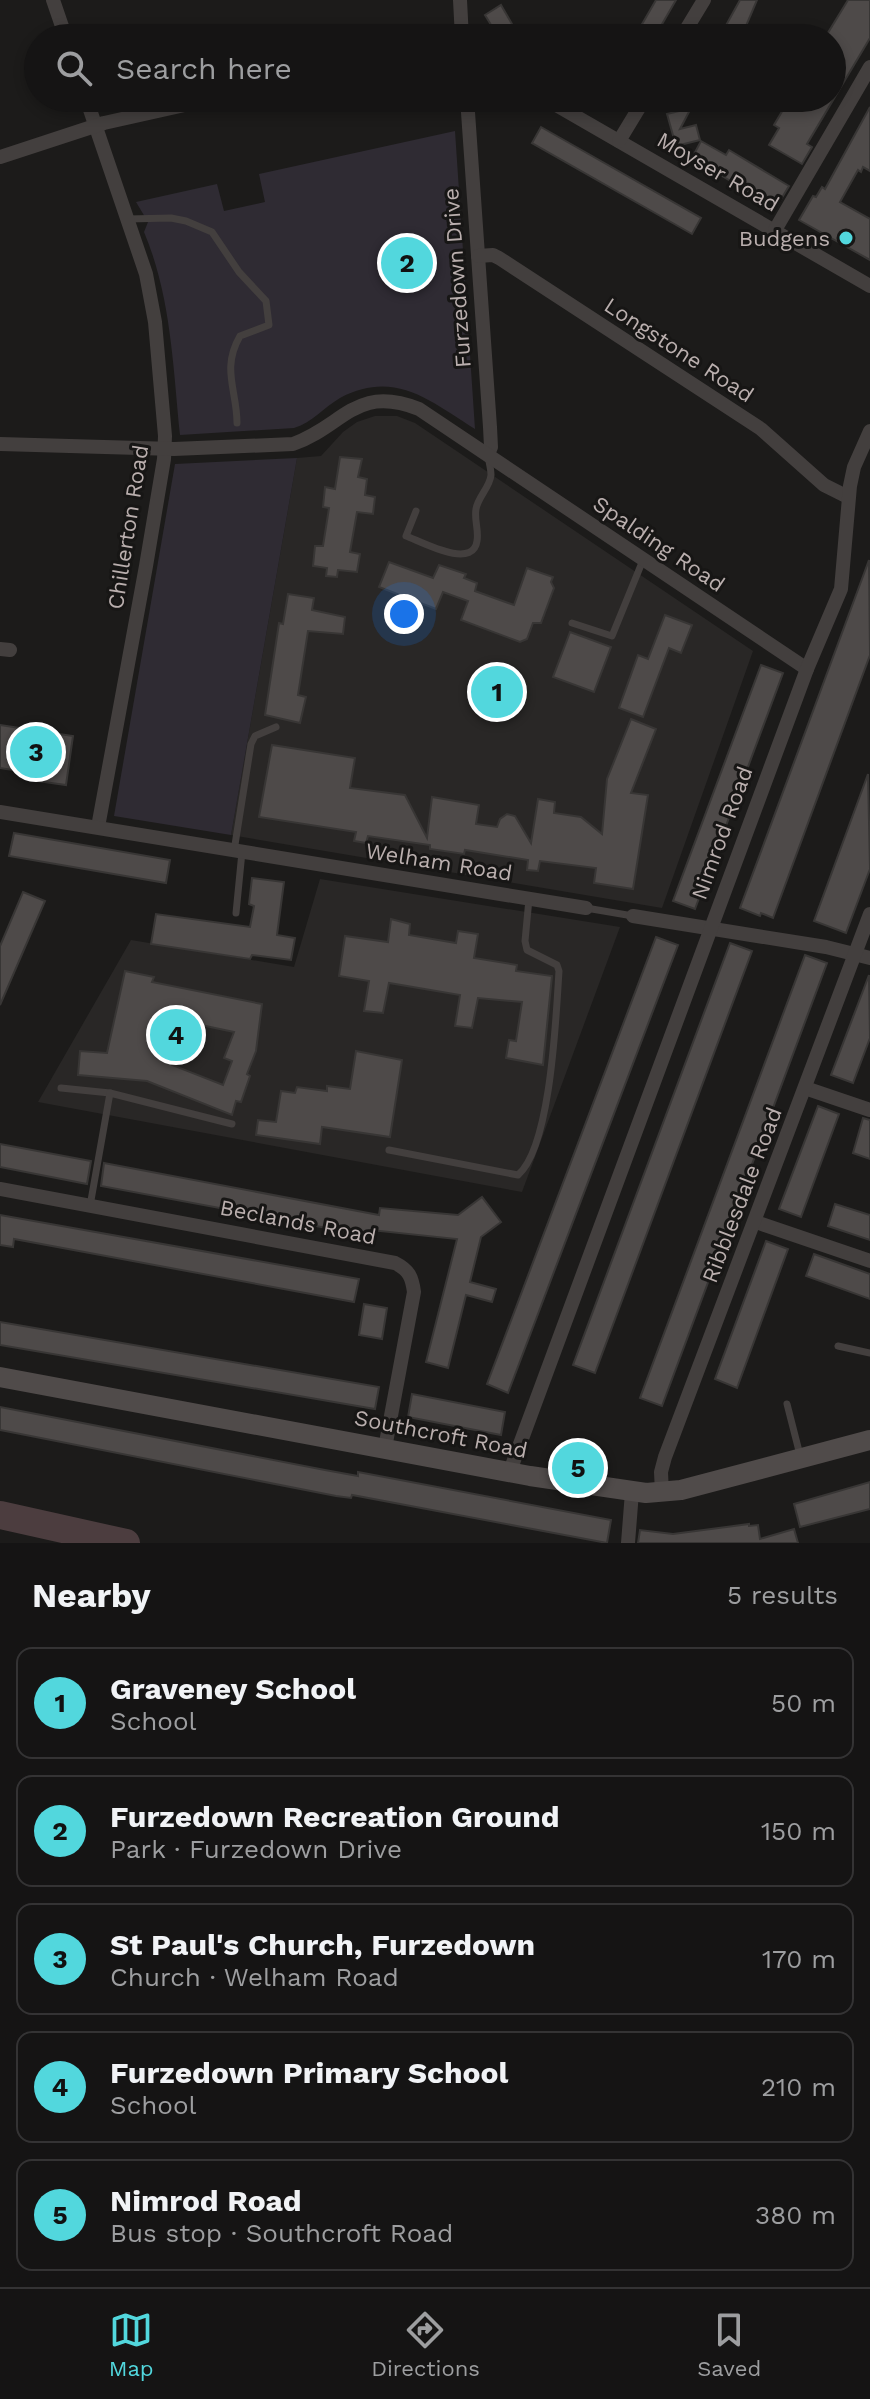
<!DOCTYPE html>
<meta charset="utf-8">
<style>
body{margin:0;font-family:"Work Sans",sans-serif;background:#1e1d1d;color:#f1f3f6}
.you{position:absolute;left:404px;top:614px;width:28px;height:28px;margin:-20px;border:6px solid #fff;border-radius:50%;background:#1a73e8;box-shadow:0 0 0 12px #1a73e833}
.badge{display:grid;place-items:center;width:52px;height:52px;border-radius:50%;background:#52d7dd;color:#111;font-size:26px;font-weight:700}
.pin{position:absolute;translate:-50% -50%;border:4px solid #fff;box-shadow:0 2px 8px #0006}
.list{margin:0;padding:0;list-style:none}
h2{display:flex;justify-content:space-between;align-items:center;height:104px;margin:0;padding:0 32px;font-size:34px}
h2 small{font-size:26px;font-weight:400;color:#9d9ea0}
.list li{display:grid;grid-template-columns:52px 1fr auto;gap:24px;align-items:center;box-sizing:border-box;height:112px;margin:0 16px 16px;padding:0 16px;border:2px solid #343334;border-radius:16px}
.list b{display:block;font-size:30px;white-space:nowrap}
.list p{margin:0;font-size:26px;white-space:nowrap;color:#9d9ea0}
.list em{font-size:26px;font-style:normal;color:#9d9ea0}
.icon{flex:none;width:44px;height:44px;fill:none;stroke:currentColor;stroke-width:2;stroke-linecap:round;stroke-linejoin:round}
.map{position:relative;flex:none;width:870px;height:1543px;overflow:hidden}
.search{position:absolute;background:#151414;box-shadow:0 4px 12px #0003;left:24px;right:24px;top:24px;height:88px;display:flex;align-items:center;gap:20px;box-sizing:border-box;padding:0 28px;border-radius:44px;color:#9d9ea0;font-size:30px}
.sheet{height:744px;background:#151414}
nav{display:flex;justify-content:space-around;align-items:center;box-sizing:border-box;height:112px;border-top:2px solid #343334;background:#151414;font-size:22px;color:#9d9ea0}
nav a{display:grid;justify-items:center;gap:4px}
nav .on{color:#52d7dd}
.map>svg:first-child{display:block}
.built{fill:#292726}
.green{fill:#2f2b33}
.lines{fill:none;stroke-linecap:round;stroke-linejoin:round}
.river{stroke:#4c3d3f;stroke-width:28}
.building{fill:#4e4a49;stroke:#383635;stroke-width:2;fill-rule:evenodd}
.lane{stroke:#433f3e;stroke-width:7}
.street{stroke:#433f3e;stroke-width:14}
.secondary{stroke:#504b4a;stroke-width:20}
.poi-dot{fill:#52d7dd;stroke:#171615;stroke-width:3}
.labels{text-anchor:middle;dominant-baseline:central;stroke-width:6;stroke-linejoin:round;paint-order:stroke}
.street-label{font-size:22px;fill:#baafae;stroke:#171615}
.poi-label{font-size:22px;fill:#baafae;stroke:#171615;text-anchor:end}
</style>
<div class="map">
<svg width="870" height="1543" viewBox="0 0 870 1543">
<rect width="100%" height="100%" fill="#1c1b1a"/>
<g class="built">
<path d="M 375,416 L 397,416 L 415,423 L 753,651 L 662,908 L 231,835 L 297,458 L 321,456 L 343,432 L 357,422 Z"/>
<path d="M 320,879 L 620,927 L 522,1192 L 38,1102 L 131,940 L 294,967 Z"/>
</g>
<g class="green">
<path d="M 455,131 L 475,429 C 430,401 395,369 340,398 C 323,408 313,422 294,428 L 180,435 C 173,366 171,296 144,232 L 148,222 L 136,202 L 217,184 L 224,211 L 265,202 L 259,174 Z"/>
<path d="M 297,458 L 231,835 L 114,816 L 175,464 Z"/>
</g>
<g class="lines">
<path class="river" d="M 0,1515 L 126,1543"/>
</g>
<g class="building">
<path d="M 656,0 L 676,0 L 654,38 L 634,38 Z"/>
<path d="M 740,0 L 757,0 L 746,26 L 740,38 L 719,38 Z"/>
<path d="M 848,0 L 870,0 L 870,38 L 807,144 L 812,147 L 802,164 L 769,145 L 779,128 L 774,125 L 790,98 L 832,98 L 832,38 L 826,36 Z"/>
<path d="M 501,5 L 512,24 L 521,38 L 499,38 L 485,15 Z"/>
<path d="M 870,107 L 870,171 L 863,167 L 861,172 L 858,170 L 840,202 L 870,219 L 870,260 L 799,220 L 813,196 L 816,197 L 822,187 L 825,189 Z"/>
<path d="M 691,108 L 680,129 L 696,125 L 700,140 L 676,146 L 667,114 Z"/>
<path d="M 541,127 L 701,218 L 692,234 L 532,143 Z"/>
<path d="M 701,141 L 726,155 L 729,150 L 789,186 L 777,206 L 755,193 L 754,195 L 692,158 Z"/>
<path d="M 340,457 L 362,459 L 358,477 L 367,479 L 365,495 L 375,497 L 373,514 L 357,512 L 350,552 L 360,554 L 357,572 L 338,570 L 337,577 L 326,576 L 327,568 L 313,566 L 315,546 L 323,546 L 329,508 L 323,507 L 325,487 L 335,489 Z"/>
<path d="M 869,560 L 870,655 L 773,918 L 761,913 L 760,916 L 740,908 Z"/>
<path d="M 389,562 L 433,578 L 439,565 L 466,574 L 464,578 L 477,583 L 475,591 L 514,605 L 527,568 L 553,577 L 551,582 L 554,588 L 541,623 L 533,623 L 527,639 L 520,642 L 461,620 L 468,601 L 443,592 L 436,609 L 379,587 Z"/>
<path d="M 288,594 L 314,598 L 312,610 L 345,617 L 343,634 L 308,631 L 298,695 L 306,697 L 300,723 L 265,715 L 279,623 L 283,624 Z"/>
<path d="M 665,615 L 692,625 L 681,653 L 669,648 L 643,717 L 619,708 L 638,655 L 648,659 Z"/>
<path d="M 570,632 L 611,647 L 594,692 L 553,677 Z"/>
<path d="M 761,665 L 783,673 L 695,909 L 673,901 Z"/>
<path d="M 631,719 L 656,729 L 631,793 L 648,795 L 633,889 L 594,883 L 596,868 L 540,861 L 538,871 L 527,870 L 528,860 L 465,850 L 464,854 L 430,849 L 430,845 L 368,836 L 366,843 L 354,841 L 356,832 L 259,817 L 272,745 L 355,758 L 350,788 L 405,795 L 427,838 L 432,797 L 479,805 L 476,824 L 497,827 L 500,819 L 507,814 L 515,816 L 531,843 L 538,799 L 555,802 L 554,813 L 581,817 L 602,834 L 607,779 Z"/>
<path d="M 0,725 L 73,736 L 66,785 L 37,781 L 38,774 L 0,768 Z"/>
<path d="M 868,774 L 870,869 L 846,933 L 814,921 Z"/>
<path d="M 14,833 L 170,860 L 166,883 L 9,856 Z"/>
<path d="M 252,878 L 284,882 L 277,935 L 295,938 L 291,960 L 252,955 L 250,959 L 151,944 L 156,914 L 250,927 L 254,906 L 249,904 Z"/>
<path d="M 23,892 L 45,901 L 0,1005 L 0,946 Z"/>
<path d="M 391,919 L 410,924 L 409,935 L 456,943 L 458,931 L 478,934 L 474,958 L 517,965 L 516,971 L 552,976 L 543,1065 L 506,1058 L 509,1040 L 516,1041 L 522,1002 L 478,998 L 472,1028 L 455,1026 L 460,995 L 389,983 L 383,1013 L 364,1011 L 369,981 L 339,976 L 345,936 L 388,942 Z"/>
<path d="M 656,937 L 678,945 L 508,1393 L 487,1384 Z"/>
<path d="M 730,943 L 752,951 L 595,1373 L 573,1365 Z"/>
<path d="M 805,955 L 827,963 L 662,1406 L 640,1398 Z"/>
<path d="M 125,971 L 154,977 L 152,982 L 262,1004 L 256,1051 L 247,1074 L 250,1076 L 241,1102 L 236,1101 L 232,1115 L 147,1081 L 78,1075 L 80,1051 L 107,1053 ZM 182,1021 L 234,1032 L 224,1058 L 232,1061 L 223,1085 L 172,1065 Z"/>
<path d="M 869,975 L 870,1038 L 853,1083 L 831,1075 Z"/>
<path d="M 356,1051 L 402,1060 L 390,1137 L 322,1127 L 320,1144 L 256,1135 L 258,1120 L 276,1122 L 281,1091 L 295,1093 L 297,1087 L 327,1091 L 327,1086 L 350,1089 Z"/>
<path d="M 818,1106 L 839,1114 L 801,1217 L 779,1209 Z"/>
<path d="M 863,1118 L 870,1120 L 870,1159 L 853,1153 Z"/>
<path d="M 0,1144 L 91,1161 L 87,1184 L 0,1167 Z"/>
<path d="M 104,1163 L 379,1215 L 380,1208 L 458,1215 L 482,1197 L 501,1222 L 481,1237 L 470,1282 L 496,1289 L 492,1302 L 466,1295 L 448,1368 L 426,1362 L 457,1239 L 371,1230 L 370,1236 L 101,1186 Z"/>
<path d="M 835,1204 L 870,1215 L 870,1240 L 828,1226 Z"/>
<path d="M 0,1215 L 359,1279 L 354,1302 L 14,1239 L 13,1247 L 0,1245 Z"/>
<path d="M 766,1241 L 788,1249 L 737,1388 L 715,1379 Z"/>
<path d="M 814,1254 L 870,1274 L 870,1299 L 806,1276 Z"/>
<path d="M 364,1304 L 387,1308 L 382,1339 L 359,1335 Z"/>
<path d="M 0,1322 L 379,1387 L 375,1409 L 0,1345 Z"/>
<path d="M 412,1394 L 505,1412 L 501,1435 L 408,1417 Z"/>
<path d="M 0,1407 L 325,1470 L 358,1476 L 358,1472 L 611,1520 L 607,1543 L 352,1495 L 351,1498 L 336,1496 L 0,1430 Z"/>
<path d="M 870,1482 L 870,1509 L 800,1527 L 794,1504 Z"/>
<path d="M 749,1524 L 749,1526 L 758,1525 L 760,1539 L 794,1529 L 798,1543 L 638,1543 L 640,1530 L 673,1534 Z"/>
</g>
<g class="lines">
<g class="lane">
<path d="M 128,219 L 171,218 L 186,221 L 212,232 L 239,272 L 266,301 L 269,325 L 240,336 C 221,369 237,390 237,423"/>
<path d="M 416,511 L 406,536 C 422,542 473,570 477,541 C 479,530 474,520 476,509 C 478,497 490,487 491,475 C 491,469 489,462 488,456"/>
<path d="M 572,623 L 612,636 L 643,560"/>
<path d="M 234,851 L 251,744 L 255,736 L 276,727"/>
<path d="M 586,908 L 633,916"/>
<path d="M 236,913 L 242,852"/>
<path d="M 61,1088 L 110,1093"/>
<path d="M 389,1150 L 518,1175 C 551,1147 556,1016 559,971 L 557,965 L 527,950 L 525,941 L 529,899"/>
<path d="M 90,1206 L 110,1093 L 232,1124"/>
<path d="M 838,1346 L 870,1353"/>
<path d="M 787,1404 L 800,1455"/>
</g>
<g class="street">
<path d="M 53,0 L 66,38"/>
<path d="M 460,0 L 462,38"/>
<path d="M 681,38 L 704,0"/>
<path d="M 86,98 L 146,274 L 155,322 L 165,436 L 164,459 L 146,566 L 98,827"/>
<path d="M 467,98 L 490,427 L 491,447 L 488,454"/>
<path d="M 544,98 L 870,286"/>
<path d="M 619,141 L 645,98"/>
<path d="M 0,157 L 104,123 L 216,98"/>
<path d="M 775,230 L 870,67"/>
<path d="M 478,256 L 493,255 L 499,258 L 761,429 L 824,485 L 848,497"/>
<path d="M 0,444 L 174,449 L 293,444 C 344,426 355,384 419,409 L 807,669"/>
<path d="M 0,649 L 10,650"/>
<path d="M 0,812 L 586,908"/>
<path d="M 633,916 L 826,947 L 870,958"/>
<path d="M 805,1088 L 870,1110"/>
<path d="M 0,1189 L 395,1263 C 409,1270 412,1277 414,1292 L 385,1448"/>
<path d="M 756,1222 L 870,1261"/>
<path d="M 510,1471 L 807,669 L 841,589 L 850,486 L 854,467 L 870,431"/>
<path d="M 662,1493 L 661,1472 L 665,1457 L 870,914"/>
<path d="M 628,1543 L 632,1492"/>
</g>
<path class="secondary" d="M 0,1377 L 530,1476 L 646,1493 L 681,1490 L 870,1440"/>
</g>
<circle class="poi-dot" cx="846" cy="238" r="8"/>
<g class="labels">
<g class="street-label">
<text transform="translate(718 172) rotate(30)">Moyser Road</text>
<text transform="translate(457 278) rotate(-94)">Furzedown Drive</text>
<text transform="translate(679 350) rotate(33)">Longstone Road</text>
<text transform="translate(128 527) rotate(-81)">Chillerton Road</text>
<text transform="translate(659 544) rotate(34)">Spalding Road</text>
<text transform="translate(722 833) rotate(-70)">Nimrod Road</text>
<text transform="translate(439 862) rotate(9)">Welham Road</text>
<text transform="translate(742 1195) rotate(-69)">Ribblesdale Road</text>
<text transform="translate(298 1222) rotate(11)">Beclands Road</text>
<text transform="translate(441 1434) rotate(11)">Southcroft Road</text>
</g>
<g class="poi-label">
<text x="830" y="238">Budgens</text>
</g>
</g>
</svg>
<div class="you"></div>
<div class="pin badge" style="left:497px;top:692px">1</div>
<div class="pin badge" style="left:407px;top:263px">2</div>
<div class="pin badge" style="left:36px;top:752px">3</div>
<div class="pin badge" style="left:176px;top:1035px">4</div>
<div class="pin badge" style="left:578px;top:1468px">5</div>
<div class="search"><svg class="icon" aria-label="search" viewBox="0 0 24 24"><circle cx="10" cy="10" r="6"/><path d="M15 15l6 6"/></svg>Search here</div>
</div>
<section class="sheet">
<h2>Nearby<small>5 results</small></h2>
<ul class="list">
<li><span class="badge">1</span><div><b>Graveney School</b><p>School</p></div><em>50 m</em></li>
<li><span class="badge">2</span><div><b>Furzedown Recreation Ground</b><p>Park · Furzedown Drive</p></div><em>150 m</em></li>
<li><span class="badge">3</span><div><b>St Paul's Church, Furzedown</b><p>Church · Welham Road</p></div><em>170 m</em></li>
<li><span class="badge">4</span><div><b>Furzedown Primary School</b><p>School</p></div><em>210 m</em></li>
<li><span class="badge">5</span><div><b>Nimrod Road</b><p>Bus stop · Southcroft Road</p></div><em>380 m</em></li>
</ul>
</section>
<nav>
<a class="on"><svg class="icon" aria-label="map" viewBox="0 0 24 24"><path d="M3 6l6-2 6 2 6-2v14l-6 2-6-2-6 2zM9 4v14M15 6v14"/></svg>Map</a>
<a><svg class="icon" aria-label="directions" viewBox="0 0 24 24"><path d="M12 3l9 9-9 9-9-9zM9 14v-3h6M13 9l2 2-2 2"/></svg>Directions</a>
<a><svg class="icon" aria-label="saved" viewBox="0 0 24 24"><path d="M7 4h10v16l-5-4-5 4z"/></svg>Saved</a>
</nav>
